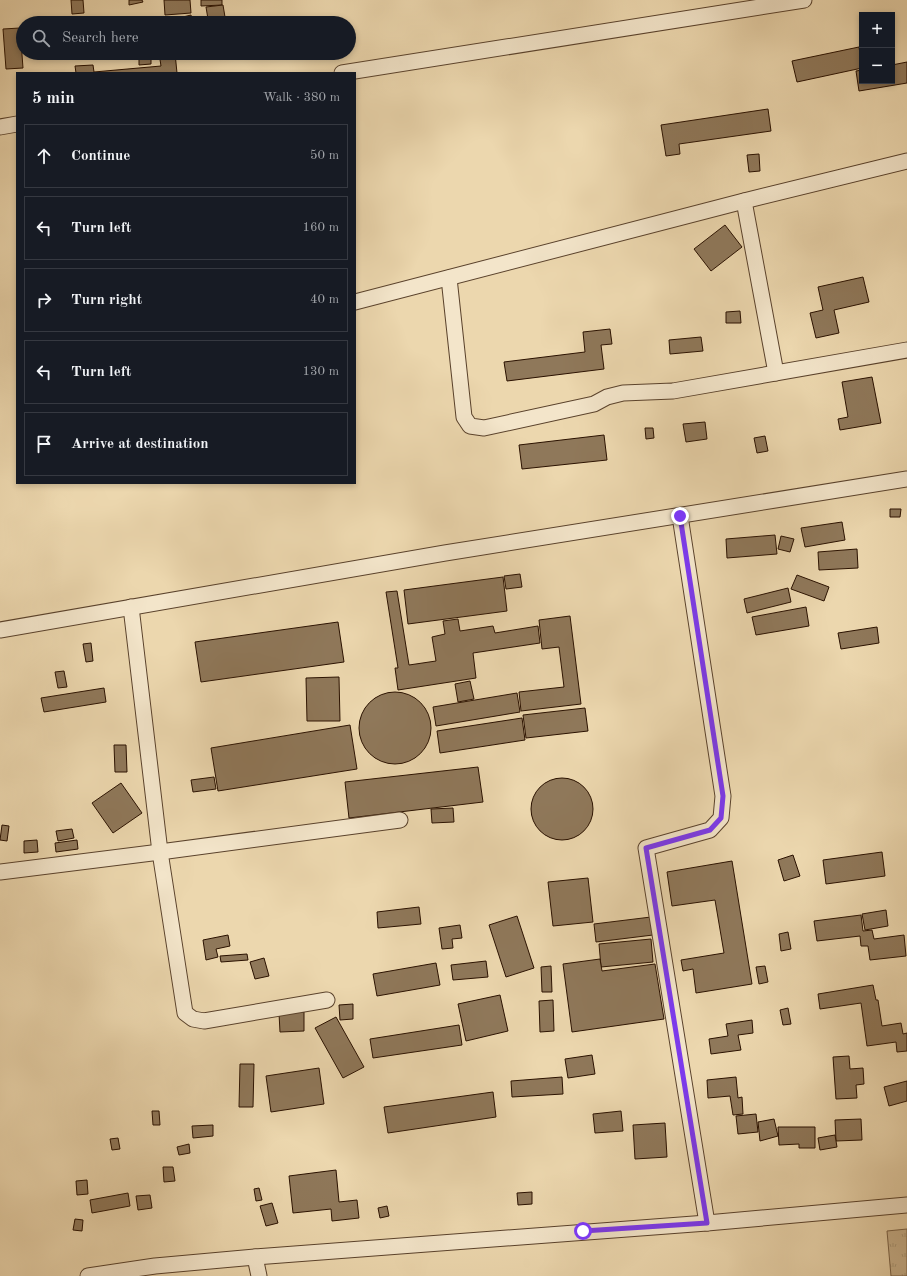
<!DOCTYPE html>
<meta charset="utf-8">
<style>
body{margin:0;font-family:"Old Standard TT",serif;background:#20242c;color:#f1f3f6}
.controls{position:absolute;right:12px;top:12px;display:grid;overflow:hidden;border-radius:0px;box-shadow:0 2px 6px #0003}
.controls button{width:36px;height:36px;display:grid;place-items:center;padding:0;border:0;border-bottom:1px solid #363941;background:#171b24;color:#f1f3f6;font:20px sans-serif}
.stop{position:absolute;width:12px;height:12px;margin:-9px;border:3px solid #7c3aed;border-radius:50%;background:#fff}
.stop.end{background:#7c3aed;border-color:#fff;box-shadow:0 1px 4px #0008}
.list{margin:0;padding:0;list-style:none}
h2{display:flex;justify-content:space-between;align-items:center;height:52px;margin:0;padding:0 16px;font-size:17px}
h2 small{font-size:13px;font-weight:400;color:#9ea1a6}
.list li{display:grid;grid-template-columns:26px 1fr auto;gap:12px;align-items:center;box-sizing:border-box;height:64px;margin:0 8px 8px;padding:0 8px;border:1px solid #363941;border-radius:0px}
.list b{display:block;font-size:15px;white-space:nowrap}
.list em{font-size:13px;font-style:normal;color:#9ea1a6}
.icon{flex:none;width:22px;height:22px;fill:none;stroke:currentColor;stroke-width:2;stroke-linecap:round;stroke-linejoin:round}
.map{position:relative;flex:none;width:907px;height:1276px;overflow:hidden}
.search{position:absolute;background:#171b24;box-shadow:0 2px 6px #0003;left:16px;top:16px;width:340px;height:44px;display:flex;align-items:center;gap:10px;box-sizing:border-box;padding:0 14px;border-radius:22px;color:#9ea1a6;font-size:15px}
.panel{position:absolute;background:#171b24;box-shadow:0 2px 6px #0003;left:16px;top:72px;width:340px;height:412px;border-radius:0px}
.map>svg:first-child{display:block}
.park{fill:url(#park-tufts);stroke:#7a6348}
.building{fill:#8f785a;stroke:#2a1100}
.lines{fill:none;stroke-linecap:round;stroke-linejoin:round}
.minor-casing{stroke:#5a422c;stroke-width:17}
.minor{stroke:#f3e5ca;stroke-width:15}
.route{stroke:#7c3aed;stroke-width:5}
</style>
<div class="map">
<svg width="907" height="1276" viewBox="0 0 907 1276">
<defs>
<pattern id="park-tufts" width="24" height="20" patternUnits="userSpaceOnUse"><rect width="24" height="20" fill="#cbb590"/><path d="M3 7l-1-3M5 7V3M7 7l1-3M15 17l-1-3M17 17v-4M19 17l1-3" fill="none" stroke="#ae9b7a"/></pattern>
</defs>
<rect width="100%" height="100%" fill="#ecd7ae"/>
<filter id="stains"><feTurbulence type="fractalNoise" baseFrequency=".005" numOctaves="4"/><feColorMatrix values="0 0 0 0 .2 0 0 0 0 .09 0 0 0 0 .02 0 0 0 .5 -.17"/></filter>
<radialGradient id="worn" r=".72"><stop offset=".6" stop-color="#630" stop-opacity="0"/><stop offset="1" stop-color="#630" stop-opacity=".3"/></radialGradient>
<path class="park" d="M 907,1229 L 907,1276 L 891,1276 L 887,1231 Z"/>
<g class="building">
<path d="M 71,0 L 83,0 L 84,13 L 72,14 Z"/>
<path d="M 129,0 L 142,0 L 143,2 L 129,5 Z"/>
<path d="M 164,0 L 190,0 L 191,13 L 165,15 Z"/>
<path d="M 201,0 L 222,0 L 222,5 L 201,6 Z"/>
<path d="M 223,5 L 225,17 L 208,19 L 206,7 Z"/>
<path d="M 191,15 L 193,23 L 185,23 L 183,17 Z"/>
<path d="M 115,21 L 115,23 L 101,23 L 101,22 Z"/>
<path d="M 20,28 L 23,68 L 6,69 L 3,29 Z"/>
<path d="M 859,47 L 862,68 L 797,82 L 792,61 Z"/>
<path d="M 89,53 L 151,53 L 151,64 L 139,65 L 139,56 L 89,59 Z"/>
<path d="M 159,53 L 175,53 L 177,73 L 76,73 L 75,66 L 93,65 L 94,72 L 161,66 Z"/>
<rect x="220" y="53" width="15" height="1"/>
<path d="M 907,62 L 907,83 L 859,91 L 856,71 L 862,70 L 862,81 L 892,81 L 892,65 Z"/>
<path d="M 768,109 L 771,131 L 679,144 L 680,154 L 666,156 L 661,125 Z"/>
<path d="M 759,154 L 760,171 L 749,172 L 747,155 Z"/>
<path d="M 725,225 L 742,247 L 711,271 L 694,249 Z"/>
<path d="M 863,277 L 869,302 L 834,310 L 839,333 L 816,338 L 810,313 L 823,310 L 818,287 Z"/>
<path d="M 740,311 L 741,323 L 726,323 L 726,312 Z"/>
<path d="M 610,329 L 612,344 L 601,345 L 604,369 L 507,381 L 504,362 L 585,352 L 583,332 Z"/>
<path d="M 701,337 L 703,351 L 670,354 L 669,340 Z"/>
<path d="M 872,377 L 881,423 L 840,430 L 838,419 L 848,417 L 842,382 Z"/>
<path d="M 705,422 L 707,439 L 686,442 L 683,424 Z"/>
<path d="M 645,428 L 653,428 L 654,438 L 646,439 Z"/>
<path d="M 604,435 L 607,460 L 522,469 L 519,445 Z"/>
<path d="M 765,436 L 768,451 L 757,453 L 754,438 Z"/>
<path d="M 890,509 L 901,509 L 900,517 L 890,517 Z"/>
<path d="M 842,522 L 845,540 L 805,547 L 801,528 Z"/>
<path d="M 775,535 L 777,554 L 727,558 L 726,539 Z"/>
<path d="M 781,536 L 794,539 L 790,552 L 778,549 Z"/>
<path d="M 857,549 L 858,568 L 819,570 L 818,552 Z"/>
<path d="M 520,574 L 522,587 L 506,589 L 504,576 Z"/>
<path d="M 797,575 L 829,587 L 824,601 L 791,589 Z"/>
<path d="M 503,577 L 507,611 L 408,624 L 404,590 Z"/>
<path d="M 788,588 L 791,602 L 747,613 L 744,599 Z"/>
<path d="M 397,591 L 409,665 L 436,661 L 432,637 L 445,634 L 443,621 L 458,619 L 460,631 L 493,626 L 495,633 L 538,626 L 540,643 L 473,653 L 476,678 L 398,690 L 395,668 L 398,668 L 386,592 Z"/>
<path d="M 806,607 L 809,626 L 756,635 L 752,617 Z"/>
<path d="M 570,616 L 581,704 L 521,711 L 519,692 L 564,687 L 559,647 L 542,649 L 539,620 Z"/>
<path d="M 338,622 L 344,662 L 201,682 L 195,642 Z"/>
<path d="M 877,627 L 879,643 L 841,649 L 838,633 Z"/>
<path d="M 91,643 L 93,661 L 86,662 L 83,644 Z"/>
<path d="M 64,671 L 67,687 L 58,688 L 55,672 Z"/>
<path d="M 339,677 L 340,721 L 307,721 L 306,678 Z"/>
<path d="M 470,681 L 474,699 L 458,702 L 455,684 Z"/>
<path d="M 104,688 L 106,702 L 44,712 L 41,698 Z"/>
<circle cx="395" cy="728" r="36"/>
<path d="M 517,693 L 520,712 L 436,726 L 433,707 Z"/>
<path d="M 585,708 L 588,731 L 526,738 L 523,715 Z"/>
<path d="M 522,718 L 525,740 L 440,753 L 437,731 Z"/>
<path d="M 350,725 L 357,769 L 218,791 L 211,748 Z"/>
<path d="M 114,745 L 126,745 L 127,772 L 115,772 Z"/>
<path d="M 478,767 L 483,802 L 349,818 L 345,782 Z"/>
<path d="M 214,777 L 216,789 L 193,792 L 191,780 Z"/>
<circle cx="562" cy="809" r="31"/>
<path d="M 121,783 L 142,813 L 113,833 L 92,803 Z"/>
<path d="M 453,808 L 454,822 L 432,823 L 431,809 Z"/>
<path d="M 2,825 L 9,826 L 7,841 L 0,840 Z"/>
<path d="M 72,829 L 74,838 L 58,841 L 56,831 Z"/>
<path d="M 37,840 L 38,852 L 24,853 L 24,841 Z"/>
<path d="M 77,840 L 78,849 L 56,852 L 55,843 Z"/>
<path d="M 882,852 L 885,876 L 826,884 L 823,860 Z"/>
<path d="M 793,855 L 800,876 L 784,881 L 778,860 Z"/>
<path d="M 732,861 L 752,984 L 696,993 L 693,969 L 683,971 L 681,960 L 724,953 L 715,900 L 672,906 L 667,872 Z"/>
<path d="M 588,878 L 593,922 L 553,926 L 548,882 Z"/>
<path d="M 419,907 L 421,924 L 378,928 L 377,912 Z"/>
<path d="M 886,910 L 888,926 L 865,930 L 862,914 Z"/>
<path d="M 861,915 L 863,931 L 872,930 L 874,939 L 904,935 L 906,956 L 870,960 L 868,946 L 861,946 L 860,936 L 817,941 L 814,921 Z"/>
<path d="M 517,916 L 534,968 L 506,977 L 489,925 Z"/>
<path d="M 651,917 L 653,935 L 596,942 L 594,924 Z"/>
<path d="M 460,925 L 462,938 L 452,939 L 453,948 L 442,949 L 439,928 Z"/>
<path d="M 788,932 L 791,949 L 781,951 L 779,934 Z"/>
<path d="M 228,935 L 230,946 L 216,949 L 218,957 L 206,960 L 203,940 Z"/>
<path d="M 651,939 L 653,962 L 601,967 L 599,944 Z"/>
<path d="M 247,954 L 248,960 L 221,962 L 220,956 Z"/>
<path d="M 264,958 L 269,976 L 255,979 L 250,962 Z"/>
<path d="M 600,959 L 602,971 L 655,964 L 664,1019 L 572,1032 L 563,964 Z"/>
<path d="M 486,961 L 488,977 L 453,980 L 451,965 Z"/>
<path d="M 436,963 L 440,985 L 377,996 L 373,974 Z"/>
<path d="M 551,966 L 552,992 L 542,992 L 541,967 Z"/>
<path d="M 765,966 L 768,982 L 759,984 L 756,967 Z"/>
<path d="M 873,985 L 876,1000 L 878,1000 L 882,1026 L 901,1023 L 903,1034 L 907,1033 L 907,1051 L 897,1052 L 896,1042 L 867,1046 L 861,1003 L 820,1009 L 818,994 Z"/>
<path d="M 500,995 L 508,1031 L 466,1041 L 458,1004 Z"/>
<path d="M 553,1000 L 554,1031 L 540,1032 L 539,1001 Z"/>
<path d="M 353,1004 L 353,1019 L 340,1020 L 339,1005 Z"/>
<path d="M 788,1008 L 791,1024 L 783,1025 L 780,1010 Z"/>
<path d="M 304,1012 L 304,1031 L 280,1032 L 279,1013 Z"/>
<path d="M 336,1017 L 364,1067 L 343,1078 L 315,1028 Z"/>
<path d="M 752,1020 L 753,1033 L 738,1035 L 741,1050 L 711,1054 L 709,1039 L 728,1036 L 726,1024 Z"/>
<path d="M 459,1025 L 462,1045 L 373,1058 L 370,1039 Z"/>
<path d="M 592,1055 L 595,1074 L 568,1078 L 565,1059 Z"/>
<path d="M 849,1056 L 850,1069 L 863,1068 L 864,1084 L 856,1085 L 857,1098 L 836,1099 L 833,1057 Z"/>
<path d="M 240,1064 L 254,1064 L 253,1107 L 239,1107 Z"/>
<path d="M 319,1068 L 324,1104 L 271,1112 L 266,1076 Z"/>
<path d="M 562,1077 L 563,1094 L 512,1097 L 511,1081 Z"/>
<path d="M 736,1077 L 738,1098 L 742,1097 L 743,1114 L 733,1115 L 730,1096 L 708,1098 L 707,1080 Z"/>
<path d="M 907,1081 L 907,1101 L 889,1106 L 884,1087 Z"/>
<path d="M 493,1092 L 496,1117 L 388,1133 L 384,1107 Z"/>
<path d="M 152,1111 L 159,1111 L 160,1125 L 153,1125 Z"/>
<path d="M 621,1111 L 623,1131 L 595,1133 L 593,1114 Z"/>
<path d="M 756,1114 L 758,1132 L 738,1134 L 736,1116 Z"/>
<path d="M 774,1119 L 778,1136 L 760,1141 L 758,1122 Z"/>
<path d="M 861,1119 L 862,1140 L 836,1141 L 835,1120 Z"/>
<path d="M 665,1123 L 667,1157 L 635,1159 L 633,1125 Z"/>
<path d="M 213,1125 L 213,1136 L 193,1138 L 192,1126 Z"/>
<path d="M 778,1127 L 815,1127 L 815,1148 L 799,1148 L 799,1144 L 779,1145 Z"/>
<path d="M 835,1135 L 837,1147 L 820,1150 L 818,1138 Z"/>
<path d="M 118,1138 L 120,1149 L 112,1150 L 110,1139 Z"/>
<path d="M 189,1144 L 190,1153 L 179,1155 L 177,1147 Z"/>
<path d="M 163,1167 L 173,1167 L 175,1181 L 164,1182 Z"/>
<path d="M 336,1170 L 339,1202 L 357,1200 L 359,1218 L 332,1221 L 331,1209 L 293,1213 L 289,1176 Z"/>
<path d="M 87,1180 L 88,1194 L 77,1195 L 76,1181 Z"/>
<path d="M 259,1188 L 262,1200 L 256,1201 L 254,1189 Z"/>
<path d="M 532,1192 L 532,1204 L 518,1205 L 517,1193 Z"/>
<path d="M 128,1193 L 130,1206 L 92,1213 L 90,1200 Z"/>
<path d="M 150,1195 L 152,1208 L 138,1210 L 136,1196 Z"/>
<path d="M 272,1203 L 278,1223 L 266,1226 L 260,1206 Z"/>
<path d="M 387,1206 L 389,1216 L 380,1218 L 378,1208 Z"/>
<path d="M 75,1219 L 83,1220 L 82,1231 L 73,1230 Z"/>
</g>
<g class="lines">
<defs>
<g id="minor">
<path d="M 342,73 L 804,0"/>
<path d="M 0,127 L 17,124"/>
<path d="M 744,201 L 776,373"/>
<path d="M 449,278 L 464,417 L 470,426 L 484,428 L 594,404 L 607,397 L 623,393 L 673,391 L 907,350"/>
<path d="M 355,302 L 744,201 L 907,161"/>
<path d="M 680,516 L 723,796 L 721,818 L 710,830 L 646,848 L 707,1223"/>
<path d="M 131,607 L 160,852 L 185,1013 L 193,1019 L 204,1021 L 327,1000"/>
<path d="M 0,630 L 445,553 L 907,479"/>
<path d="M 0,872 L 160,852 L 400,820"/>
<path d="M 255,1257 L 259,1276"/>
<path d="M 88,1276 L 155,1266 L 255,1257 L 707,1223 L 907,1205"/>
</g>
</defs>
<use href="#minor" class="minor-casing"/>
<use href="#minor" class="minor"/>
</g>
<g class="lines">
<path class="route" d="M 583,1231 L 707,1223 L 646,848 L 710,830 L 721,818 L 723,796 L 680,516"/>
</g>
<rect width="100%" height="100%" filter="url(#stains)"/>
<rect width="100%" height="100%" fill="url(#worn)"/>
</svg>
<div class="controls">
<button>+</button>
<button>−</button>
</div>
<div class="stop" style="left:583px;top:1231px"></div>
<div class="stop end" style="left:680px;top:516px"></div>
<div class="search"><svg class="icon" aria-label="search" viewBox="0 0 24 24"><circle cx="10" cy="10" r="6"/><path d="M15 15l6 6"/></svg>Search here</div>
<section class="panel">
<h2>5 min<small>Walk · 380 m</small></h2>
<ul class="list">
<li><svg class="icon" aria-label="ahead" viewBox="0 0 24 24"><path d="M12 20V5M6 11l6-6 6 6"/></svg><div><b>Continue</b></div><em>50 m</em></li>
<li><svg class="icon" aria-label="left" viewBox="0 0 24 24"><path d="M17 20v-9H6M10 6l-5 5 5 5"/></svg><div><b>Turn left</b></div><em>160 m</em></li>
<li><svg class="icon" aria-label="right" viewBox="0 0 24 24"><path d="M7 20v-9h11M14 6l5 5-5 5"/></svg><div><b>Turn right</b></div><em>40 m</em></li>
<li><svg class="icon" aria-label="left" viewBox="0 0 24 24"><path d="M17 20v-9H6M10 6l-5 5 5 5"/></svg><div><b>Turn left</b></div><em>130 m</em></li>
<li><svg class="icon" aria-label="arrive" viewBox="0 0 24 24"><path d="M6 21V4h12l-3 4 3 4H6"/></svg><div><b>Arrive at destination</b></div></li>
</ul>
</section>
</div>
